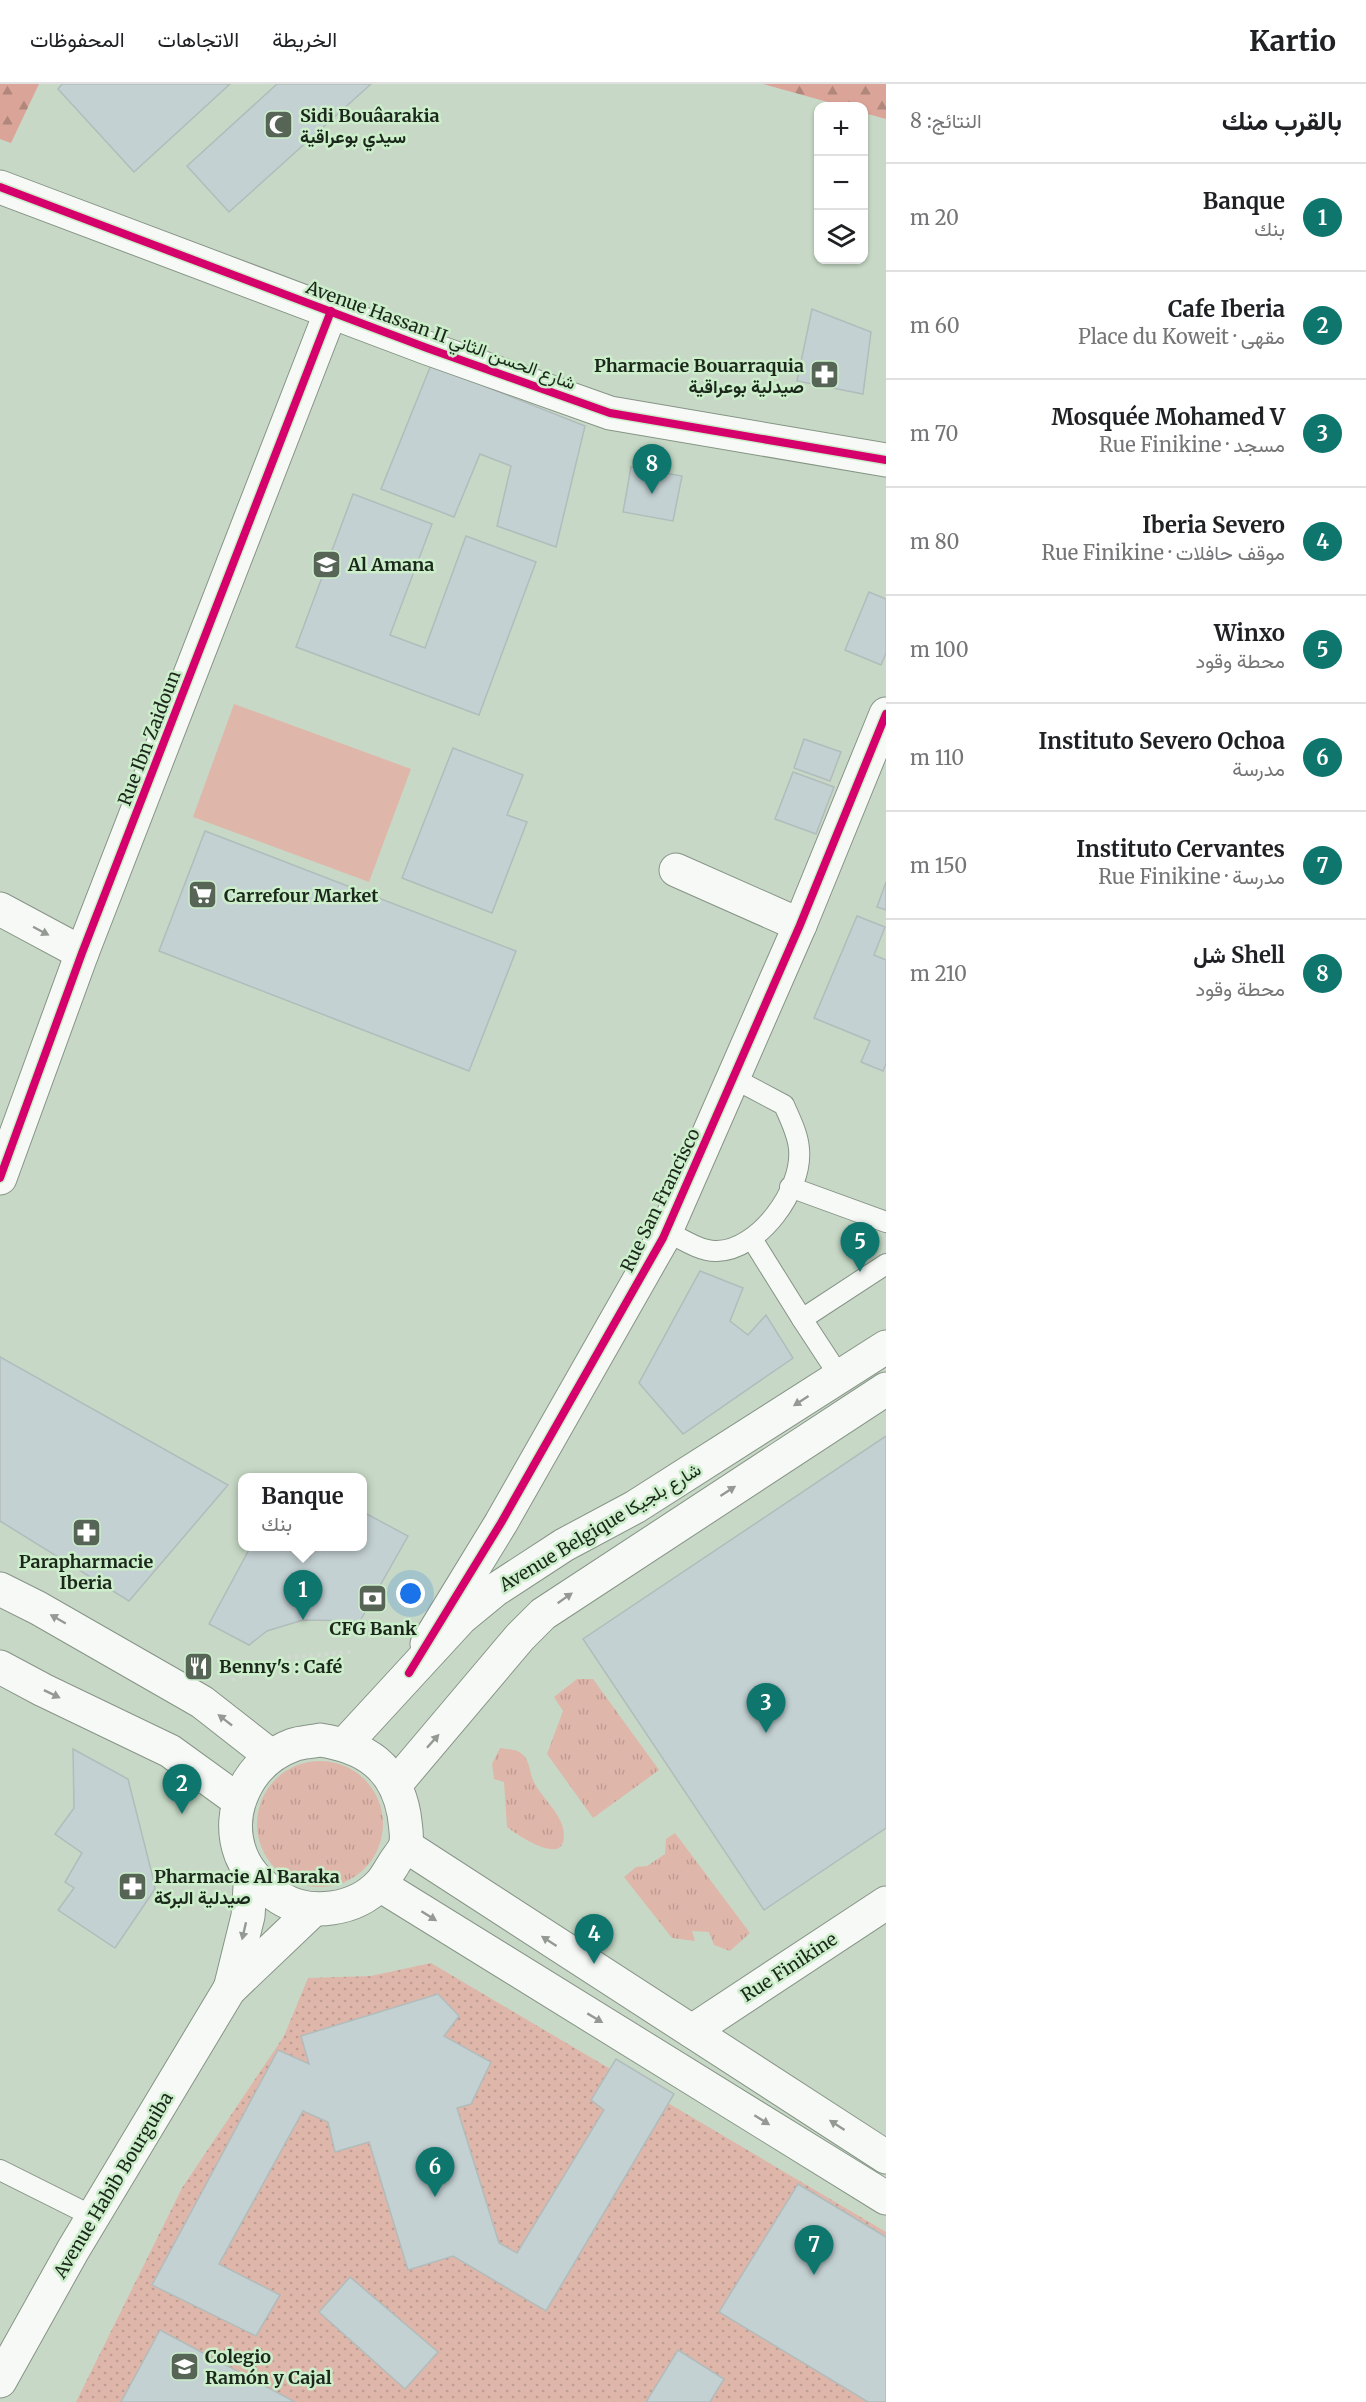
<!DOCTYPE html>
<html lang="ar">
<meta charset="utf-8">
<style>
body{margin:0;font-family:Merriweather,Vazirmatn,serif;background:#f6f6f6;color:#202124;direction:rtl}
.controls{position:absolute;right:18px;top:18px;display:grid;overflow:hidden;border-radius:12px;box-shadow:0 2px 4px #0004}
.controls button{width:54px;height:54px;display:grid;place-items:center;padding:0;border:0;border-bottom:2px solid #e0e0e0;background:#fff;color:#202124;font:30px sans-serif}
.you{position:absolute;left:411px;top:1510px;width:21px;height:21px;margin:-15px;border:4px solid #fff;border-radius:50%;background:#1a73e8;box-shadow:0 0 0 9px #1a73e833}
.badge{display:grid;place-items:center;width:39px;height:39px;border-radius:50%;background:#0f766e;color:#fff;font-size:20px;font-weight:700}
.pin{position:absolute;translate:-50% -50px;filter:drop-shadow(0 2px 3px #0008)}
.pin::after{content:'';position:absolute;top:32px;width:21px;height:18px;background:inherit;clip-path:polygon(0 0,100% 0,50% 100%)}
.popup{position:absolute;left:238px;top:1389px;width:129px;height:78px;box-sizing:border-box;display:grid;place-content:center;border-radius:12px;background:#fff;filter:drop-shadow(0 2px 4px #0005);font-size:20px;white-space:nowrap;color:#757577}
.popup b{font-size:22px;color:#202124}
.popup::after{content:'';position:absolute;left:50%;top:100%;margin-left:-12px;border:12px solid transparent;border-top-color:#fff}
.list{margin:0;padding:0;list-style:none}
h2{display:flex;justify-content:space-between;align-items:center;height:78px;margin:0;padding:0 24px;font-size:26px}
h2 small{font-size:20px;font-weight:400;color:#757577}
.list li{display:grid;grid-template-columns:39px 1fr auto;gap:18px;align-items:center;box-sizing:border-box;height:108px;padding:0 24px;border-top:2px solid #e0e0e0}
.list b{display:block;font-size:22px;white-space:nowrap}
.list p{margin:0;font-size:20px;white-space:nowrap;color:#757577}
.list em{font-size:20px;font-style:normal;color:#757577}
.icon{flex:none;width:33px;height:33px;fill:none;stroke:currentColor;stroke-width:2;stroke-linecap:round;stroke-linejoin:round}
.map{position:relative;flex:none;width:886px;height:2318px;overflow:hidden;direction:ltr}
header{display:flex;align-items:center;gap:36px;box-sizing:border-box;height:84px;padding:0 30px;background:#fff;border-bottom:2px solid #e0e0e0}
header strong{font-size:28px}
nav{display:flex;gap:33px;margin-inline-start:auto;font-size:21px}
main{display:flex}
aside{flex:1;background:#fff}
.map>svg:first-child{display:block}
.grass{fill:url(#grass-tufts)}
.forest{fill:url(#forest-firs)}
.garden{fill:url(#garden-dots)}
.pitch{fill:#dfb6aa}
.building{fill:#c4d1d3;stroke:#b1bcbb;stroke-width:1.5}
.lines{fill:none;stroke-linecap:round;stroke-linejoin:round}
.lane-casing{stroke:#869486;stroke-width:22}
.street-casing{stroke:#869486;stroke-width:35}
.secondary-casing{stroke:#869486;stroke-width:35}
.primary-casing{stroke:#869486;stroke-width:35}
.path{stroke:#d3d8d3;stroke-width:4;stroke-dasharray:3 4.5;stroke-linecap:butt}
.lane{stroke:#f7f9f6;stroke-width:20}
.street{stroke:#f7f9f6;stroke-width:33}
.secondary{stroke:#f7f9f6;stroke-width:33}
.primary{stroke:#f7f9f6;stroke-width:33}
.cycleway-casing{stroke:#cceecb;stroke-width:11}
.cycleway{stroke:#d6006c;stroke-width:8}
.oneway{fill:#949a93}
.labels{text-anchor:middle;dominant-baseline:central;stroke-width:5;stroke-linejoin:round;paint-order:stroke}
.poi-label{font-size:18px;font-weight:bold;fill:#1a271a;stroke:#cceecb;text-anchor:start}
.street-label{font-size:18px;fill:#1a271a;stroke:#cceecb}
</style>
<header>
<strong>Kartio</strong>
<nav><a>الخريطة</a><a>الاتجاهات</a><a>المحفوظات</a></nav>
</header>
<main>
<aside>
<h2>بالقرب منك<small>النتائج: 8</small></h2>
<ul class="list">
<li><span class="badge">1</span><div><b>Banque</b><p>بنك</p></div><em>20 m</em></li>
<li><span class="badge">2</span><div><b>Cafe Iberia</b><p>مقهى · Place du Koweit</p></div><em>60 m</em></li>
<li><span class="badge">3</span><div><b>Mosquée Mohamed V</b><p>مسجد · Rue Finikine</p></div><em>70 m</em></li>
<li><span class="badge">4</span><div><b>Iberia Severo</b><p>موقف حافلات · Rue Finikine</p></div><em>80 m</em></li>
<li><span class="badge">5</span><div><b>Winxo</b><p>محطة وقود</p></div><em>100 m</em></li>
<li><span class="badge">6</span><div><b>Instituto Severo Ochoa</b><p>مدرسة</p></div><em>110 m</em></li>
<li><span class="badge">7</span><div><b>Instituto Cervantes</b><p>مدرسة · Rue Finikine</p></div><em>150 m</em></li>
<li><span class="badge">8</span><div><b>Shell شل</b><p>محطة وقود</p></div><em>210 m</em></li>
</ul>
</aside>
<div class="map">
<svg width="886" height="2318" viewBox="0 0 886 2318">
<defs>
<pattern id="grass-tufts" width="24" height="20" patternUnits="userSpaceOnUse" patternTransform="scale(1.5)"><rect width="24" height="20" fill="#dfb6aa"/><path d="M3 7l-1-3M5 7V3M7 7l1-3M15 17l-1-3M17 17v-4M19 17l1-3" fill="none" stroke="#bf9c92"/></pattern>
<pattern id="forest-firs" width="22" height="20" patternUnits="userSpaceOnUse" patternTransform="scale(1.5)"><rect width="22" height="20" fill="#dba498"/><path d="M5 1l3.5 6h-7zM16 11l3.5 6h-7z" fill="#b1867b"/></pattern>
<pattern id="garden-dots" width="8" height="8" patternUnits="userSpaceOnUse" patternTransform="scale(1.5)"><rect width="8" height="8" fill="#dfb6aa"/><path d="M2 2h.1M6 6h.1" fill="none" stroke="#bf9c92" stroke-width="1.8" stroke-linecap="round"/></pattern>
</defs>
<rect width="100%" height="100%" fill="#c7d9c6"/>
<g class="grass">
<path d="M 577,1595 L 593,1595 L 659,1686 L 593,1734 L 547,1670 L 563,1627 L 554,1613 Z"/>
<path d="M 500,1664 C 505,1665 514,1665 519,1668 C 530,1674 529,1686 533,1696 C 540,1712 559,1727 563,1744 C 571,1787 520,1753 507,1743 L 504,1698 L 494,1695 L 492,1680 Z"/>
<circle cx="320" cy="1740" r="63"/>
<path d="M 675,1749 L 750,1849 L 730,1867 L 714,1861 L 709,1848 L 692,1847 L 695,1857 L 672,1854 L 624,1793 L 636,1783 L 647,1782 L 665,1770 L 666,1755 Z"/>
</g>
<g class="forest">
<path d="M 0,0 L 39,0 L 11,59 L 0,55 Z"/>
<path d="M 763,0 L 886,0 L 886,35 L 864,29 L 864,22 L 842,22 Z"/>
</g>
<path class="garden" d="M 431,1879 L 886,2148 L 886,2318 L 76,2318 L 182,2104 L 284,1952 L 308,1894 L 371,1892 Z"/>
<path class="pitch" d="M 234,620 L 411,685 L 369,798 L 193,733 Z"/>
<g class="building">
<path d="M 62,0 L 230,0 L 134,88 L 58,5 Z"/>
<path d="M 277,0 L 371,0 L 229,128 L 187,82 Z"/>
<path d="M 812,225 L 871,248 L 863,310 L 797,297 Z"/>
<path d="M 431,281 L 585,342 L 556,463 L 497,442 L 511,382 L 480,370 L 454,433 L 381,405 Z"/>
<path d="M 631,383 L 682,392 L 673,437 L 623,428 Z"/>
<path d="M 353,410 L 432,440 L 390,551 L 425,564 L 466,452 L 536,478 L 479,631 L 296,563 Z"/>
<path d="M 869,508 L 886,515 L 886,569 L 881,581 L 845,566 Z"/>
<path d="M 804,655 L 841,668 L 830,697 L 794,684 Z"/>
<path d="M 453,664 L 523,691 L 507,731 L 527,738 L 492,829 L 402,794 Z"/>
<path d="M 793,688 L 834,703 L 816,750 L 775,735 Z"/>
<path d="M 205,747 L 516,867 L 469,987 L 159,867 Z"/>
<path d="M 886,798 L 886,826 L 877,823 Z"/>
<path d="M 857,832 L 885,843 L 874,871 L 886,876 L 886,980 L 883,987 L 861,978 L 870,957 L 814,934 Z"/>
<path d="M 700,1187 L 743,1204 L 730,1237 L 748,1251 L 766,1231 L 793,1274 L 683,1350 L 639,1299 Z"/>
<path d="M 0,1273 L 228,1401 L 129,1517 L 0,1437 Z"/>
<path d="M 886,1352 L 886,1744 L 764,1826 L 583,1555 Z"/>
<path d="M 363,1428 L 408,1452 L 360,1537 L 303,1536 L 267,1547 L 249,1561 L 209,1540 L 251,1462 L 291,1462 L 310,1473 L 316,1462 L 363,1462 Z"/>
<path d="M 73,1665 L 128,1695 L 152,1790 L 155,1805 L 115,1864 L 58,1826 L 74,1804 L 65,1798 L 82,1769 L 55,1750 L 74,1724 Z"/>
<path d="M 438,1910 L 459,1932 L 444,1952 L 491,1978 L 471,2020 L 457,2024 L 499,2159 L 517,2169 L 604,2026 L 591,2016 L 616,1975 L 674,2010 L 546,2227 L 453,2172 L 408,2186 L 369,2058 L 335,2068 L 328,2038 L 303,2027 L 219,2180 L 280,2211 L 256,2252 L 152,2201 L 278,1966 L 309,1980 L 301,1952 Z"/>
<path d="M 798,2100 L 886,2153 L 886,2318 L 868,2318 L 719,2228 Z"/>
<path d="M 350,2193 L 438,2268 L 405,2305 L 319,2228 Z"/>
<path d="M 160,2246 L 295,2318 L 121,2318 Z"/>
<path d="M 678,2266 L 724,2295 L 710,2318 L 646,2318 Z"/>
</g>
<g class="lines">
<defs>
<g id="lane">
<path d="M 790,1103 L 886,1138"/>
<path d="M 666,1147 C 680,1154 701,1168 717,1167 C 759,1166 803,1106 799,1065 C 798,1050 790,1035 784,1021 L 733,994"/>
<path d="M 752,1155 L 802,1235"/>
<path d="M 840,1293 L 802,1235 L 886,1180"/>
<path d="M 0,2086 L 94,2133"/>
</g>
<g id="street">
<path d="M 676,786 L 800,841"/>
<path d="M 0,825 L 82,869"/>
<path d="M 0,1094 L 82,869 L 331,227"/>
<path d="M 427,1560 L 501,1439 L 663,1154 L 800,841 L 886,630"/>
<path d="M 692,1947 L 886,1819"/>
</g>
<g id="secondary">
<path d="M 0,103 L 427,264 L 610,329 L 886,376"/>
<path d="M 0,1505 L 38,1524 L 202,1618 L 271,1672"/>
<path d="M 0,1583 L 43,1606 L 170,1667 L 239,1717"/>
<path d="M 345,1660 L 461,1534 L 495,1506 L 564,1461 L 635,1423 L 886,1263"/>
<path d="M 395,1701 L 520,1553 L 543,1530 L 886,1305"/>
<path d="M 406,1762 L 886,2073"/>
<path d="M 380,1801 L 886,2114"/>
</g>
<g id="primary">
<path d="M 320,1656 C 365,1663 395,1682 404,1730 C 405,1739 408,1754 405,1762 C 403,1768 396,1775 393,1781 C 389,1787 385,1795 380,1800 C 356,1826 310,1833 280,1814 C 264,1804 248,1789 241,1771 C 224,1727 249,1677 293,1661 C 301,1658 311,1658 320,1656 Z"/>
<path d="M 230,1905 L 248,1832 L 251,1789"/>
<path d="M 0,2297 L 73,2166 L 229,1906 L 314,1825"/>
</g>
</defs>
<use href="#lane" class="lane-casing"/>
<use href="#street" class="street-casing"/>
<use href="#secondary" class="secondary-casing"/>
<use href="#primary" class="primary-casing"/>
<path class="path" d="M 232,1596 L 283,1574 L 350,1568"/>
<use href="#lane" class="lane"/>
<use href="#street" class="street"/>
<use href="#secondary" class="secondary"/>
<use href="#primary" class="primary"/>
<defs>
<g id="cycleway">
<path d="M 0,103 L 427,264 L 610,329 L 886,376"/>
<path d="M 0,1094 L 82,869 L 331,227"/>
<path d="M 409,1589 L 501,1439 L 663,1154 L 800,841 L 886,630"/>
</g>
</defs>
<use href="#cycleway" class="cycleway-casing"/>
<use href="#cycleway" class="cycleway"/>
</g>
<defs><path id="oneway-solid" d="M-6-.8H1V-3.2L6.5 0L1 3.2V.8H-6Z" transform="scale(1.5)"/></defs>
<g class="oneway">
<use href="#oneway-solid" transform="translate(41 847) rotate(28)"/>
<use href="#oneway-solid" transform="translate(801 1317) rotate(147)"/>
<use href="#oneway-solid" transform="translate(728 1407) rotate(-33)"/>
<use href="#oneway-solid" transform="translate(565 1514) rotate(-35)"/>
<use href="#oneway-solid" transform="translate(58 1535) rotate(-150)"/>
<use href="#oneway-solid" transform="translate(52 1610) rotate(26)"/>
<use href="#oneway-solid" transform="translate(225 1636) rotate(-142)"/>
<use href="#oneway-solid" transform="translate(433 1657) rotate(-48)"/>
<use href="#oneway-solid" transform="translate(429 1832) rotate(32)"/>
<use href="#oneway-solid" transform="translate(244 1847) rotate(103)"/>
<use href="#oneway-solid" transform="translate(549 1857) rotate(-147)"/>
<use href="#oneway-solid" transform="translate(595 1934) rotate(31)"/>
<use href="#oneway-solid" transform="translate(762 2036) rotate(32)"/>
<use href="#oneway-solid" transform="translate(837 2041) rotate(-147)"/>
</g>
<defs>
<symbol id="mosque-square" viewBox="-11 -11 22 22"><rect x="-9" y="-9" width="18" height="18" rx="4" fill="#576556" stroke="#cceecb"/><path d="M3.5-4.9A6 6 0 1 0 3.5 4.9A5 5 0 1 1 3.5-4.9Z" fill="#fff"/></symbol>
<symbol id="pharmacy-square" viewBox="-11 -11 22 22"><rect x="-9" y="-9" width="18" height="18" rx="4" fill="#576556" stroke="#cceecb"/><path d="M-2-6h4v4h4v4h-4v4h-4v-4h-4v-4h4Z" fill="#fff"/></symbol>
<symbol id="school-square" viewBox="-11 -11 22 22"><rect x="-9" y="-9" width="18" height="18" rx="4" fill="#576556" stroke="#cceecb"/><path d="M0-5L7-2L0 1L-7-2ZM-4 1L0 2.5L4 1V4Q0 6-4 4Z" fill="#fff"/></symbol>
<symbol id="supermarket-square" viewBox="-11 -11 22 22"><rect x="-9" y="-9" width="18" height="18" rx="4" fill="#576556" stroke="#cceecb"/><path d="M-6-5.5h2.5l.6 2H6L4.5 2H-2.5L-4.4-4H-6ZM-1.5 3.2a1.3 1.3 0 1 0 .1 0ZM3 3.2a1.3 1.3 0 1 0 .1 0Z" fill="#fff"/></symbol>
<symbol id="bank-square" viewBox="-11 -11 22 22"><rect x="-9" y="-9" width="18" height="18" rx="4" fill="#576556" stroke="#cceecb"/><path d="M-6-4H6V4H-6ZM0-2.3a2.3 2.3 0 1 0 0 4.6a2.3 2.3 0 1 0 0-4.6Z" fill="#fff"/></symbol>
<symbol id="restaurant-square" viewBox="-11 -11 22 22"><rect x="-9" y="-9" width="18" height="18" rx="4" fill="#576556" stroke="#cceecb"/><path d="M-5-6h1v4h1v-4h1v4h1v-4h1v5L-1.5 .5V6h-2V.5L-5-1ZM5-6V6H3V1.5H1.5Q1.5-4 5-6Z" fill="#fff"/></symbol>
</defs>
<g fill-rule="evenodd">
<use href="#mosque-square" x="262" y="24" width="33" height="33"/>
<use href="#pharmacy-square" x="808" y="274" width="33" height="33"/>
<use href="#school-square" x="310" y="464" width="33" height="33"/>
<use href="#supermarket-square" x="186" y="794" width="33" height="33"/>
<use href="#pharmacy-square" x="70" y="1432" width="33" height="33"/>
<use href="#bank-square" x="356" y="1498" width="33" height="33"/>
<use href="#restaurant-square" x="182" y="1566" width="33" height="33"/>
<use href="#pharmacy-square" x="116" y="1786" width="33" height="33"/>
<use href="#school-square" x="168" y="2266" width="33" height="33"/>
</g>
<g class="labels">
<g class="poi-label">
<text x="300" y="31">Sidi Bouâarakia<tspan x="300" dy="21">سيدي بوعراقية</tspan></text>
<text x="804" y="281" text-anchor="end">Pharmacie Bouarraquia<tspan x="804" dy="21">صيدلية بوعراقية</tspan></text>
<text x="348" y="480">Al Amana</text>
<text x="224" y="811">Carrefour Market</text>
<text x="86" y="1477" text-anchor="middle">Parapharmacie<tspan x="86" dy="21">Iberia</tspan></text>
<text x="373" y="1544" text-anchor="middle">CFG Bank</text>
<text x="219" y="1582">Benny's : Café</text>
<text x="154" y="1792">Pharmacie Al Baraka<tspan x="154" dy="21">صيدلية البركة</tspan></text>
<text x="205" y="2272">Colegio<tspan x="205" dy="21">Ramón y Cajal</tspan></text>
</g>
<g class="street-label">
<text transform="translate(441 251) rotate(20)">Avenue Hassan II شارع الحسن الثاني</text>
<text transform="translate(149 654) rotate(-69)">Rue Ibn Zaidoun</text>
<text transform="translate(660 1116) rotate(-64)">Rue San Francisco</text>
<text transform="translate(600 1443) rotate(-31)">Avenue Belgique شارع بلجيكا</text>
<text transform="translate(789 1883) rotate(-33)">Rue Finikine</text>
<text transform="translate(113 2101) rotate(-59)">Avenue Habib Bourguiba</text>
</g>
</g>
</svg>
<div class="controls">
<button>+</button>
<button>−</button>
<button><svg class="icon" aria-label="layers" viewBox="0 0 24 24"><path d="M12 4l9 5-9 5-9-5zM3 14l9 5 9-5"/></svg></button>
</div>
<div class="you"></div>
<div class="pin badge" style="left:303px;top:1536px">1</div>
<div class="popup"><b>Banque</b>بنك</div>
<div class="pin badge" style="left:182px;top:1730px">2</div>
<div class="pin badge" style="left:766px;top:1649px">3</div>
<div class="pin badge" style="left:594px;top:1880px">4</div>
<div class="pin badge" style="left:860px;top:1188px">5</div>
<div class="pin badge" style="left:435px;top:2113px">6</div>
<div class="pin badge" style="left:814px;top:2191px">7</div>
<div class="pin badge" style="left:652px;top:410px">8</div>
</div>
</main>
